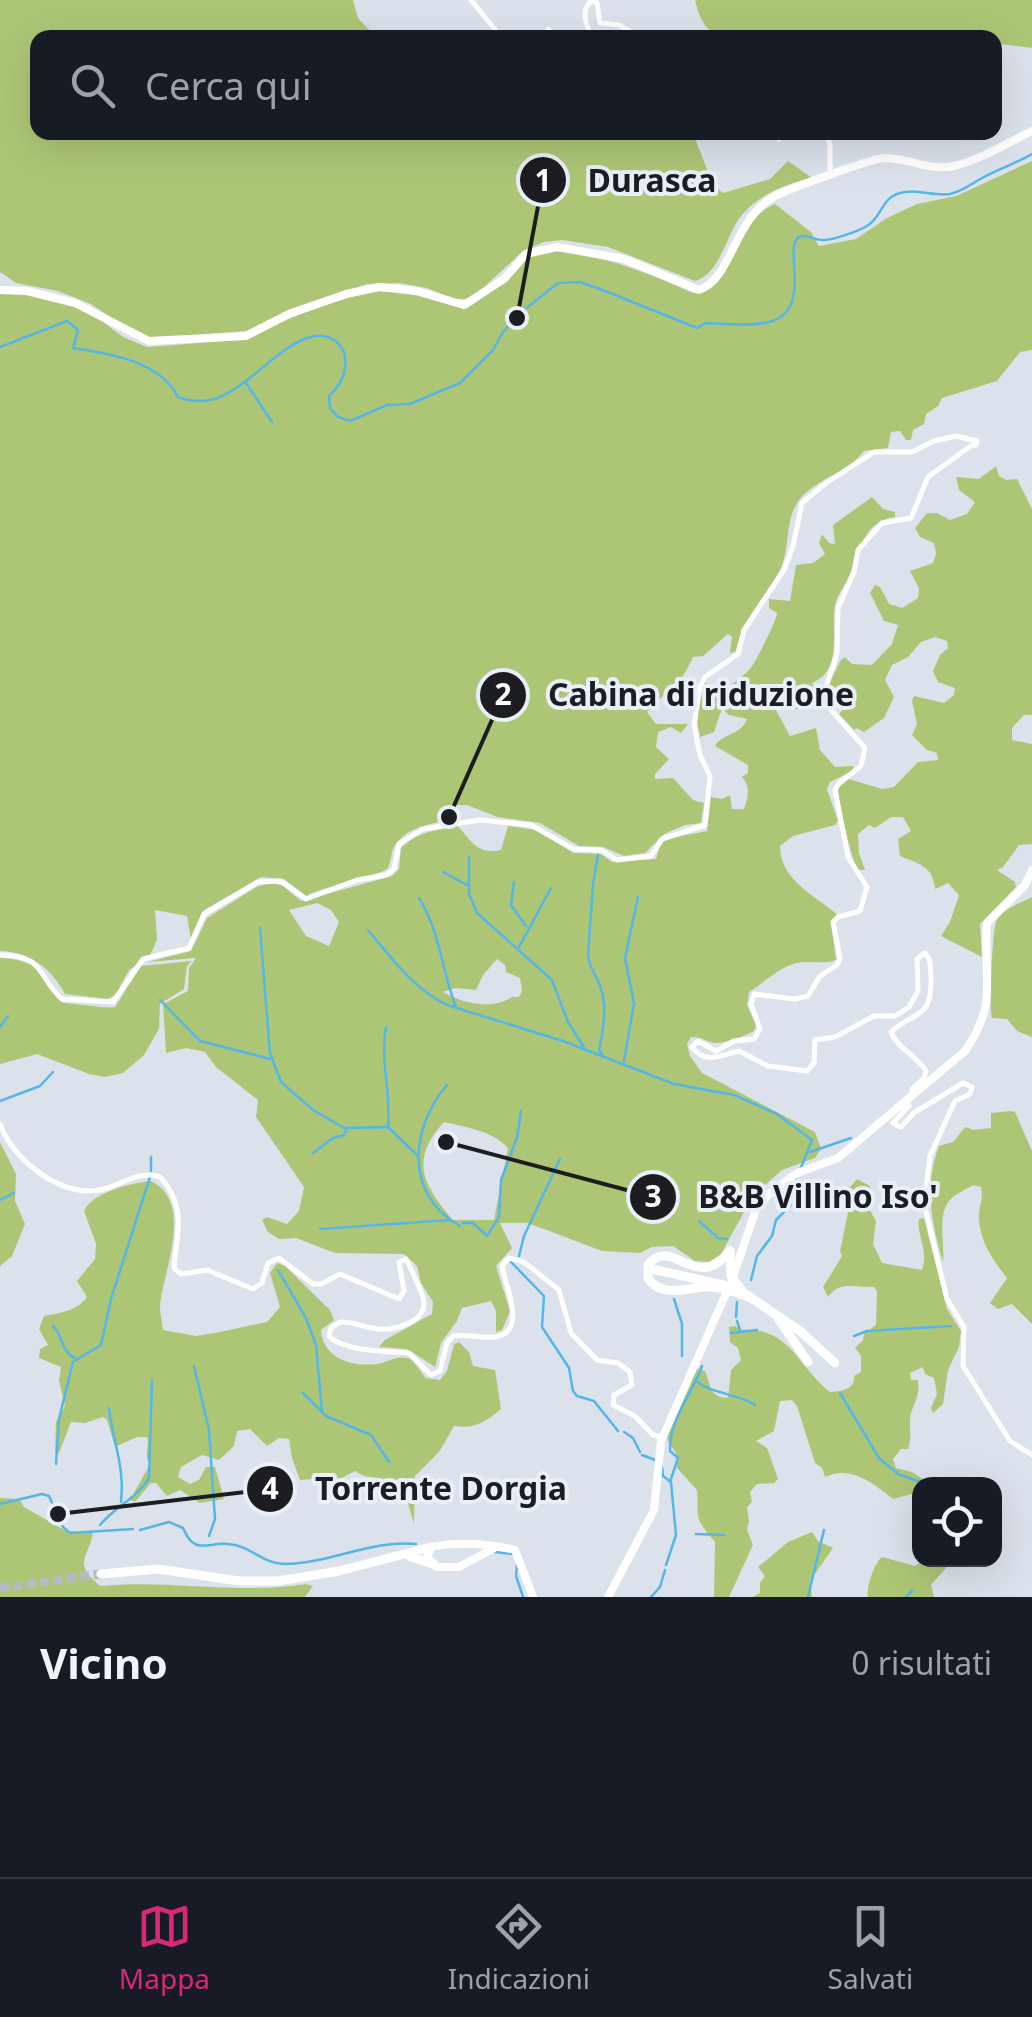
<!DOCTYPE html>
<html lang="it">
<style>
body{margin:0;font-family:"Noto Sans",sans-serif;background:#20242c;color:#f1f3f6}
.controls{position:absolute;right:30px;bottom:30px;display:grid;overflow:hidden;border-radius:20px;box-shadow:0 10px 40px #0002}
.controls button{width:90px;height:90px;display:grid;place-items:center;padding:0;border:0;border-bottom:2px solid #363941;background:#171b24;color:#f1f3f6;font:50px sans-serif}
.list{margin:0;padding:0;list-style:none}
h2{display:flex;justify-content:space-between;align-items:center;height:130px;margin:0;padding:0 40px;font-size:42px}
h2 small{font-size:32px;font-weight:400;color:#9ea1a6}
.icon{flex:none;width:55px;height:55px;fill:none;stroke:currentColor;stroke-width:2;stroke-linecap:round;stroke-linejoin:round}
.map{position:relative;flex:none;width:1032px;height:1597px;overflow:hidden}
.search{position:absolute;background:#171b24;box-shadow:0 10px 40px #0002;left:30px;right:30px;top:30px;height:110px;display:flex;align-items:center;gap:25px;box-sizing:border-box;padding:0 35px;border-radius:20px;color:#9ea1a6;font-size:38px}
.sheet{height:280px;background:#171b24}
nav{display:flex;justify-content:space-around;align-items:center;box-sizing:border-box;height:140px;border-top:2px solid #363941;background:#171b24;font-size:28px;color:#9ea1a6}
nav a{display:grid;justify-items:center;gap:5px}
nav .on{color:#db2777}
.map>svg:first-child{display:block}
.green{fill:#adc676;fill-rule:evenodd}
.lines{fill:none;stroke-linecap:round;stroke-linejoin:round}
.stream{stroke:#54b6e7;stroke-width:2.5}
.highway-tunnel{stroke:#b5bbc2;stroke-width:9;stroke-dasharray:9 4.5;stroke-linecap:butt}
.minor{stroke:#fff;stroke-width:5}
.major{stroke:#fff;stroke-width:8}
.highway{stroke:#fff;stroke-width:9}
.leader{fill:none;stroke:#1b1d20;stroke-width:4}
.callout-dot{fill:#1b1d20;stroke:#e9eff8;stroke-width:4}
.mark-label{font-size:30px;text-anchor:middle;font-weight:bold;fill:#fff}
.callout-label{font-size:32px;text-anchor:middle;font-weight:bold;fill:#1b1d20;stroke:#e9eff8;stroke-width:8;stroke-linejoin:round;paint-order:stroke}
</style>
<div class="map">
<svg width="1032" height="1597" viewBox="0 0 1032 1597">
<rect width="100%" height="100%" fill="#dce2eb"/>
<g class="green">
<path d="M 0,0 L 353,0 L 358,18 L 376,37 L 38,38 L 38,132 L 693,133 L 713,185 L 723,193 L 770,179 L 788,161 L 812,178 C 786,184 759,194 741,216 C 726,235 720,274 695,281 L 608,247 L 562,240 L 544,242 L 523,251 L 480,291 L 467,299 L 454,299 L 427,288 L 399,283 L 367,284 L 290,309 L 246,331 L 148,339 L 129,330 L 91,304 L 58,291 L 16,283 L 0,272 Z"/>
<path d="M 695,0 L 1032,0 L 1032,48 L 1000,44 L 995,54 L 994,38 L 722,36 C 704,32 699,16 695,0 Z"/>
<path d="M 1032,161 L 1032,350 L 1020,352 L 997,381 L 942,398 L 938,406 L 926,414 L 924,424 L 913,430 L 911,440 L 906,440 L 900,431 L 891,432 L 888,448 L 864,451 C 847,474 813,479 797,503 C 785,522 790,550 780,570 C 765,598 742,619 736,651 L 730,653 L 732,637 L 728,634 L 703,656 L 693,657 C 680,687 667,690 647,712 L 656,724 L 688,724 L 681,733 L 671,727 L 658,732 L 656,747 L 669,759 L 655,774 L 655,779 L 673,778 L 693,800 L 704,803 L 701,823 L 685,825 L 664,834 L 645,853 L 624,856 L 603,847 L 579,846 L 540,823 L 498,817 L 467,805 L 452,805 L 438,813 L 440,822 C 423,825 403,831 394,847 C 390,853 392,863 387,869 C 382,874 319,888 306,896 L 284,879 L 261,877 L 204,910 L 191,940 L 187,916 L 155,910 L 157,939 L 154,947 L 150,955 L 129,970 L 116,994 L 108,999 L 65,994 C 51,968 30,952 0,951 L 0,293 L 21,293 L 73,306 L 98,318 L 123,337 L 147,347 L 239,340 L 312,309 L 371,291 L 404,292 L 465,309 C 490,297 503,275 524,259 C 558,234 658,277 693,293 C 735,295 728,224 775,204 L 811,232 L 819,246 L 856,239 L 887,218 L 917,204 L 956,196 Z"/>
<path d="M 996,466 L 999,476 L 1006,480 L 1017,479 L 1032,509 L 1032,715 L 1024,715 L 1012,728 L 1012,740 L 1032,744 L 1032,844 L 1019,845 L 1003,867 L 997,870 L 1015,882 L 1016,887 L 980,924 L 982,957 L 941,936 L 950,922 L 959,895 L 948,883 L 935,889 C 933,866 919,864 900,856 L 898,839 L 911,831 L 903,817 L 891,817 L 875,828 L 869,825 L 858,834 L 859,853 L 865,870 L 858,870 C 850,855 839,805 838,788 L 849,779 L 882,789 L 894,787 L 918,762 L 938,760 L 937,753 L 927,750 L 912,735 L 917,724 L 912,701 L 914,696 L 944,703 L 954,695 L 955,688 L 938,682 L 933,671 L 940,655 L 948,648 L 947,641 L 935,637 L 921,642 L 908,657 L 892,665 L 885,680 L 894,697 L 884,718 L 864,732 L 857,728 L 854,730 L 839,714 L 850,701 L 841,709 L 837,702 L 827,700 L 826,689 L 841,660 L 845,657 L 852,664 L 872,665 L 892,644 L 898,625 L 884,621 L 870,593 L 875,585 L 880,587 L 889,604 L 902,608 L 918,598 L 919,588 L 910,571 L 933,563 L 936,554 L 934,543 L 920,537 L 915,528 L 927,513 L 937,513 L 950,520 L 967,514 L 975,502 L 959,490 L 956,477 L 979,479 Z"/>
<path d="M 872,497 L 883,509 L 895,512 L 895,517 C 863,521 860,552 849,576 C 845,586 838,593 835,605 C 831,625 840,658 824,675 C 820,679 815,681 811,684 L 822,687 L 821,702 C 812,702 810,706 803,708 C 792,711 786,705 776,710 L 790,736 L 816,728 L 820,750 L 835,767 L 854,766 L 852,771 L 830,782 L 827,789 L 838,821 L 835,825 L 793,836 L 780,846 C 780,879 813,895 837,914 L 831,923 L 836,960 C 824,965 810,960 796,963 C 778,968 764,983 749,992 L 747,1005 L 756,1025 L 754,1031 C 748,1035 722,1044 715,1043 C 705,1041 702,1037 691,1037 L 687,1044 L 690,1056 L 702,1073 L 815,1132 L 821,1149 L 815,1158 L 782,1170 L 764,1186 L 750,1201 L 721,1254 L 709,1262 L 695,1261 L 673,1246 L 652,1247 L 640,1253 L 602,1251 L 528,1223 L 500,1223 L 512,1248 L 496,1266 L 510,1311 L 502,1330 L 496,1332 L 496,1311 L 491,1301 L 462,1308 L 457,1321 L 441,1343 L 435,1367 L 407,1349 L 379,1347 L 385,1340 L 432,1314 L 433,1302 L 421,1283 L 417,1266 L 404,1254 L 335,1253 L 296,1238 L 279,1239 L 268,1232 L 262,1220 L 267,1217 L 287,1224 L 299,1211 L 304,1187 L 256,1117 L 258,1100 L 216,1067 L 205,1052 L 186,1048 L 166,1053 L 163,1004 L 188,991 L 189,968 L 196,958 L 148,962 L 191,951 L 207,918 L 258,886 L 273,883 L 283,886 L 301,901 L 392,876 L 399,869 L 401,848 C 417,832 436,830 458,826 C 472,842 478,855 501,850 L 508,826 L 537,830 L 574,853 L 601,854 L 612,862 L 656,859 L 660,846 L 666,839 L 707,831 L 711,797 L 722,799 L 730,795 L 732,809 L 744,809 C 748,796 751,788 742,777 L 748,773 L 748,765 L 715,746 C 722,733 741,736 747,719 L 729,715 L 722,708 L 714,732 L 700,737 L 697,720 L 701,685 L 705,682 L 712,688 L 725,691 C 732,683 742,678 749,670 C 755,664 777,620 777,613 L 769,608 L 769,599 L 790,601 L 796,565 L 813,563 L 825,554 L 819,543 L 822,534 L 829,543 L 835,544 L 833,525 ZM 317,903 L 331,910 L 339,922 L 329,946 L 306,936 L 289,910 ZM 497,959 L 505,965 L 506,972 L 520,978 L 522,991 L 519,997 L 512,997 C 493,1010 463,1004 443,992 L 456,988 L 476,990 L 483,975 ZM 444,1122 C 465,1127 493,1131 508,1148 L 494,1220 L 453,1220 C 423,1185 409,1160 444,1122 Z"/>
<path d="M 1032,897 L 1032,1037 L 1017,1031 L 1007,1019 L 992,1018 C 989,1009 992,927 997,919 C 1004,908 1021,903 1032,897 Z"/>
<path d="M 0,958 C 15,958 35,963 45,976 C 52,986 52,995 63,1003 C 76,1003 104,1009 115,1007 L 141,966 L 192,961 L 187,966 L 184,989 L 160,1004 L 159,1029 L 144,1055 L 123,1073 L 105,1077 L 89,1074 L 37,1054 L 0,1064 Z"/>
<path d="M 1010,1111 L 1015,1112 L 1032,1151 L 1032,1324 L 1012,1304 L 998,1309 L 990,1303 L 1007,1278 C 993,1260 981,1244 979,1220 C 978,1207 984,1200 981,1187 L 973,1185 C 967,1189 957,1193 952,1198 C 936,1211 945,1244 943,1262 C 931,1222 924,1186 939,1146 L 953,1142 L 965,1127 L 974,1130 L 991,1128 L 991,1113 Z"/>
<path d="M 0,1142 L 16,1174 L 15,1201 L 25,1224 L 12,1256 L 0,1266 Z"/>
<path d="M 857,1179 L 870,1186 L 871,1193 L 863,1198 L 876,1221 L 873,1244 L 882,1263 L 922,1270 C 929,1250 916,1234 919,1219 L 924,1218 L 947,1309 L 961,1331 L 959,1347 L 948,1370 L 943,1404 L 933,1413 L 931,1408 L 937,1394 L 934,1378 L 925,1374 L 923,1367 L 910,1373 L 911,1380 L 918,1380 C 920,1395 915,1401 911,1413 C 908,1426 913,1436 908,1449 L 901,1449 L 893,1459 L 896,1468 L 912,1472 L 930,1484 L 920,1484 L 919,1492 L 893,1499 C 873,1483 850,1465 825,1477 L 822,1468 L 815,1463 L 797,1406 L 792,1400 L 780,1401 L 774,1431 L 756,1441 L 767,1448 L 778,1479 L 774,1483 L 757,1484 L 750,1492 L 752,1502 L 747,1507 L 749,1521 L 747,1530 L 753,1545 L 729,1597 L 714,1597 L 715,1542 C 693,1516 699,1520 697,1490 L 677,1468 L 676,1453 L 668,1441 L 667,1434 L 695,1368 L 705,1371 C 711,1384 709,1398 728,1398 L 731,1370 L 741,1360 L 738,1348 L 730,1342 L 729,1327 L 736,1326 L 740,1330 C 790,1326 797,1366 830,1392 C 841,1391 855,1390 854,1376 L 861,1372 L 861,1356 L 855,1348 L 863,1340 L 864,1334 L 876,1325 L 877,1291 L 874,1287 C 854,1288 840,1280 828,1297 L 823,1287 L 842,1256 L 840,1251 L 849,1208 L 843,1195 Z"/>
<path d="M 151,1181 C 195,1203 163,1271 160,1306 C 160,1314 162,1322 163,1330 L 196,1336 L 220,1332 L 267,1322 L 280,1307 L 270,1273 L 277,1263 L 285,1266 L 330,1310 L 334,1320 L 321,1330 C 323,1359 352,1367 377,1364 C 387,1362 400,1354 410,1359 C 415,1362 422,1374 426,1378 L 440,1380 L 447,1371 L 454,1344 L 459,1342 L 469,1352 L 473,1366 L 495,1370 L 501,1409 C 485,1422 475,1429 454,1426 L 439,1452 L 415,1476 L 414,1524 L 407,1500 L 386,1504 L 381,1496 L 378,1478 L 364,1476 L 355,1471 L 330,1484 L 313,1479 L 300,1480 L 292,1458 L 289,1439 L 279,1438 L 267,1446 L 250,1429 L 237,1431 L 234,1446 L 219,1460 L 202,1455 L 181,1467 L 178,1477 L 190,1484 L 199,1480 L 206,1467 L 215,1467 L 224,1499 L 200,1503 L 180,1490 L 167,1496 L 156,1483 L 151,1483 L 135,1502 L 130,1500 L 150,1464 C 143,1455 150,1446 147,1437 L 137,1437 L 115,1447 L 107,1420 L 103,1417 L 85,1423 L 71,1422 L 59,1453 L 55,1451 L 56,1422 L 65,1406 L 59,1381 L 61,1367 L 39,1358 L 40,1349 L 48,1345 L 39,1329 L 44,1316 C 60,1313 77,1311 87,1297 L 77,1281 L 95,1259 L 96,1244 L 84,1211 C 93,1192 131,1183 151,1181 Z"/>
<path d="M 0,1498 L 19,1499 L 24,1507 L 66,1531 L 93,1533 C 87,1561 73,1562 100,1586 C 169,1579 238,1595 306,1584 L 313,1586 L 305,1597 L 0,1597 Z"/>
<path d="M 812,1532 L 818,1541 L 833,1548 L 810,1581 L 812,1597 L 753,1597 L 760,1593 L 760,1583 L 765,1576 L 758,1567 L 788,1542 Z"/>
<path d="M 882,1557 L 915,1566 L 923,1560 L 953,1560 L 931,1585 L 934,1597 L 868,1597 C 866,1588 874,1563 882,1557 Z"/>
</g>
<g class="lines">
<g class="stream">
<path d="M 0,347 L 67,321 L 78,330 L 73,348 C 110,354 160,361 178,397 C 231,418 263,354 307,338 C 330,330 349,345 345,369 C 343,381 337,388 329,396 L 330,408 L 338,417 L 350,421 L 387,405 L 410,404 L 460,383 L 493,350 L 503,332 L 520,313 L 558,283 L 580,282 L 600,289 L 697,328 L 705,323 C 722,324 757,327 773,321 C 815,305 779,241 802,236 C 808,235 817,241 824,240 C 833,240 859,231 867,226 C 881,218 882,199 897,194 C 915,187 933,197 950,194 C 964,191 972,183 984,177 C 999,169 1016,163 1032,154"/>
<path d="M 246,383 L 272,422"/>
<path d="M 598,855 L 593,884 L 588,955 C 589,968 596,974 600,986 C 608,1006 603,1031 599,1051 L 602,1054"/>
<path d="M 469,857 L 469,894 L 477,913 L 552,980 L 568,1022 L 585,1049"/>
<path d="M 443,872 L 467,885"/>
<path d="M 514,882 L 511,905 L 526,926"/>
<path d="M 419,898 C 440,931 442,972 456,1007"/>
<path d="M 260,928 L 270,1053 L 281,1082 L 313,1110 L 344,1128 L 388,1127 L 417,1155"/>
<path d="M 368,930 C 392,958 413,989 447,1005 L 563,1041 L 674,1084 L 734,1095 L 777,1114 L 812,1140 L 800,1170"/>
<path d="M 519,947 L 551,888"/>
<path d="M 160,1000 L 200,1041 L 270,1059"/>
<path d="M 0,1027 L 8,1016"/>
<path d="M 386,1027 C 380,1061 391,1093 388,1126"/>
<path d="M 624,1061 L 634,1003 L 625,958 L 638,897"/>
<path d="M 447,1085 C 410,1128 404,1195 460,1226"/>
<path d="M 0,1101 L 40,1086 L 53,1072"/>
<path d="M 810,1152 L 851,1138"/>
<path d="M 313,1153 L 333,1138 L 344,1135 L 347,1129"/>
<path d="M 151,1171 L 151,1157"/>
<path d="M 0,1200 L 14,1193"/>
<path d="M 699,1221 L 718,1238 L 727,1239"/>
<path d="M 463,1223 L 473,1223 L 487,1236 L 499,1217 L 501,1180 L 517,1138 L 521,1111"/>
<path d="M 320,1229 L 450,1220"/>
<path d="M 519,1256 L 524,1236 L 560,1159"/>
<path d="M 511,1262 L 544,1296 L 542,1327 L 569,1368 L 573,1391 L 577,1396 L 594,1401 L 618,1431"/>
<path d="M 278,1270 L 306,1318 L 316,1345 L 322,1412"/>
<path d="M 751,1280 L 757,1256 L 772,1236 L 776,1220 L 795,1201 L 796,1177"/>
<path d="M 674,1299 L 682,1324 L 682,1356"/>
<path d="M 736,1317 L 737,1302"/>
<path d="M 737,1321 L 740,1330"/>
<path d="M 53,1326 C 63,1335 61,1352 75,1358"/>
<path d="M 731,1333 L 757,1330"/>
<path d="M 854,1336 L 867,1331 L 951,1326"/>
<path d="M 194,1366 L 209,1430 L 215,1519 L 209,1536"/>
<path d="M 696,1381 C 712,1394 736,1393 755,1405"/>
<path d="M 303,1393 L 326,1416 L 371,1435 L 389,1462"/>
<path d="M 840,1393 L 879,1458 L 898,1474 L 926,1484"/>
<path d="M 109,1408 C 113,1443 125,1466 121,1502"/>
<path d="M 624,1432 L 633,1438 L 640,1452"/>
<path d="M 642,1455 L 655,1460"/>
<path d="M 56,1464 L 59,1419 L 73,1362 L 101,1345 L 111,1299 L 150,1177"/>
<path d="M 662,1467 L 663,1476 L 671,1482 L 676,1535 L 666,1565"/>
<path d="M 670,1482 L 678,1458 L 670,1451 C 669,1419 694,1391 702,1366"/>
<path d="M 0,1504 L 42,1494 L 49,1496 L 63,1527 L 70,1533 L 133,1529"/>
<path d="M 100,1525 C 115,1507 138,1497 149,1478 L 152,1380"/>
<path d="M 140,1530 L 169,1522 L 183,1528 C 195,1556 206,1542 228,1544 C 250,1545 262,1564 285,1564 C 331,1563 370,1540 416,1544"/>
<path d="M 696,1534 L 724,1535"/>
<path d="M 495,1552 L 512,1554"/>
<path d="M 517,1565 L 516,1576 L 523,1597"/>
<path d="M 651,1597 L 660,1587 L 665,1570"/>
<path d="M 808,1597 L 824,1530"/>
<path d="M 906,1597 L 912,1591"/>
</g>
<path class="highway-tunnel" d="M 0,1588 L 101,1574"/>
<g class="minor">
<path d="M 471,0 L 498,33 L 508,38"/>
<path d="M 547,38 L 548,29 L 557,38"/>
<path d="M 593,38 C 586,26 580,10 592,0 L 597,3 L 600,23 L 619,25 L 642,38"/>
<path d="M 774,132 L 779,139 L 785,132"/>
<path d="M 827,132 L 830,146 L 830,174"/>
<path d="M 0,955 C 46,955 37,977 62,999 L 113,1002 L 143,959 L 189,948 L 204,914 L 258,882 L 281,881 L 306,899 L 357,880 L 386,875 L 394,869 L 399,844 L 423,829 L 480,820 L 531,825 L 573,849 L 601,850 L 617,860 L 651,856 L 662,839 L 705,825 L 710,776 L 700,755 L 694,725 L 700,687 L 705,677 L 738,654 L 744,630 L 784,570 L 793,546 L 802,503 L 826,483 L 874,452 L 912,452 L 934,441 L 956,436 L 972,440"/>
<path d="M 912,1096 L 912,1089 L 924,1078 L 926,1071 C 917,1056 896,1047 891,1032 C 916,1009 932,1021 931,977 C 930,966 932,961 925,953 L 917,959 L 918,991 L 909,1007 L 895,1016 L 874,1016 L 835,1037 L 815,1040 L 814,1063 L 807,1071 L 768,1066 L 739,1051 C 721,1055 705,1065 692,1047 L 698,1041 L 716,1051 L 734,1041 L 754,1039 L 760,1029 L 751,1004 L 754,994 L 795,999 L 808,996 L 820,976 L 837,965 L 840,958 L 833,922 L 838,917 L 860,911 L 867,887 L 848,857 L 835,790 L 839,783 L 861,766 L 865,748 L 825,703 L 823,696 L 837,654 L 838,608 L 854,572 L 858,550 L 882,523 L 911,518 L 928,477 L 972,445 L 976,445 L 977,441 L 973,440"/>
<path d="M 893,1123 L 901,1127 L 915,1112 L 963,1083 L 972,1087 L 970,1094 L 955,1101 L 930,1156 L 924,1204 L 947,1299 L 964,1327 L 963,1366 L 1010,1441 L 1032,1455"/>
<path d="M 893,1123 L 909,1106 L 908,1098"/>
<path d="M 0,1124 C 12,1159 61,1198 100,1190 C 120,1186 140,1169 160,1177 C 187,1206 177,1233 174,1268 L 181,1274 L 207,1270 L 253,1289 L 262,1283 L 268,1263 L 279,1258 L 313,1284 L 321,1284 L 340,1274 L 399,1299 L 404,1291 L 399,1262 L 406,1259 C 410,1267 424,1295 424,1303 C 424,1323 395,1330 380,1329 C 366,1329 354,1321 340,1322 L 331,1328 L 329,1336 C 343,1351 388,1352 409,1353 L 431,1375 L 440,1371 L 447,1343 L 453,1336 C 466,1334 480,1338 494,1337 C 529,1333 505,1285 502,1266 L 509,1258 L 524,1262 L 559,1290 L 571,1333 L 597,1360 L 618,1363 L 630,1372 L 632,1385 L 614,1395 L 613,1405 L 635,1416 L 653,1435 L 662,1437"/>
</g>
<g class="major">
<path d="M 0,290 L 27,291 L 75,303 L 149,341 L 246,336 L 289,314 L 346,294 L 379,287 L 417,291 L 464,305 L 504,279 L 526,254 L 557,247 L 624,259 L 699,290 C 732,279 733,219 775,196 C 789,189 872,158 885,158 C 908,158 930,171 954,166 C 980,160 1007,143 1032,131"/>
<path d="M 496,1547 L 459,1567 L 437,1567 L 427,1557 L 431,1547 C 460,1541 486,1543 515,1550 L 533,1597"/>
<path d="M 608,1597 L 654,1510 L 661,1441 L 732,1280 L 756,1209 L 769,1194 L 797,1173 L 838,1158 L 965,1051 C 1000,1001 982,975 987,923 L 1025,885 L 1032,870"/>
</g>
<g class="highway">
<path d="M 730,1251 C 695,1295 673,1234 648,1265 L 648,1278 C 662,1300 689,1286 710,1287 C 725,1288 738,1293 751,1298"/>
<path d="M 730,1251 L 731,1276 L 744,1293"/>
<path d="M 652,1269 L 723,1285"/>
<path d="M 747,1295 L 800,1331 L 835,1363"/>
<path d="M 779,1320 L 808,1362"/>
<path d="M 409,1556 L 432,1564"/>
<path d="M 101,1574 L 158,1569 L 239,1581 L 278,1581 L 339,1571 L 431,1547"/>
</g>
</g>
<path class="leader" d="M517 318L543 180M449 817L503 695M446 1142L653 1197M58 1514L270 1489"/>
<g class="callout-dot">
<circle cx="517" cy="318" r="10"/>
<circle cx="449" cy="817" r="10"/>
<circle cx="446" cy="1142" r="10"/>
<circle cx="58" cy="1514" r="10"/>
<circle cx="543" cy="180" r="25"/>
<circle cx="503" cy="695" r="25"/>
<circle cx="653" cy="1197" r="25"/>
<circle cx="270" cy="1489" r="25"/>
</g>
<g class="mark-label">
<text x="543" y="191">1</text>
<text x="503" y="705">2</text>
<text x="653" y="1207">3</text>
<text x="270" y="1499">4</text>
</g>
<g class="callout-label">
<text x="652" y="192">Durasca</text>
<text x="701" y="706">Cabina di riduzione</text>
<text x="818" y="1208">B&amp;B Villino Iso'</text>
<text x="441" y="1500">Torrente Dorgia</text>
</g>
</svg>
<div class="controls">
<button><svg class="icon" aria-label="locate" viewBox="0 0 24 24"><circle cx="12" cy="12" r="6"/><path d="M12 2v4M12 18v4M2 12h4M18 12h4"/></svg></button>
</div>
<div class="search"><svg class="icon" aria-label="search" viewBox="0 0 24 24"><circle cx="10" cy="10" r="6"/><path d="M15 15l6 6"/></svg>Cerca qui</div>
</div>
<section class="sheet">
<h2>Vicino<small>0 risultati</small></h2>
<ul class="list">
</ul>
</section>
<nav>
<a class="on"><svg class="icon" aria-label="map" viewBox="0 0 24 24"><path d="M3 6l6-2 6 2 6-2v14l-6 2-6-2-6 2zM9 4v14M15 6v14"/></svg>Mappa</a>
<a><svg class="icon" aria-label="directions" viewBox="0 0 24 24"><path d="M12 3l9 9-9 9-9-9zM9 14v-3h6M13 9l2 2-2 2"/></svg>Indicazioni</a>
<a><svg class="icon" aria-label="saved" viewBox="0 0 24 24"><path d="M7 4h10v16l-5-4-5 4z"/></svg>Salvati</a>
</nav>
